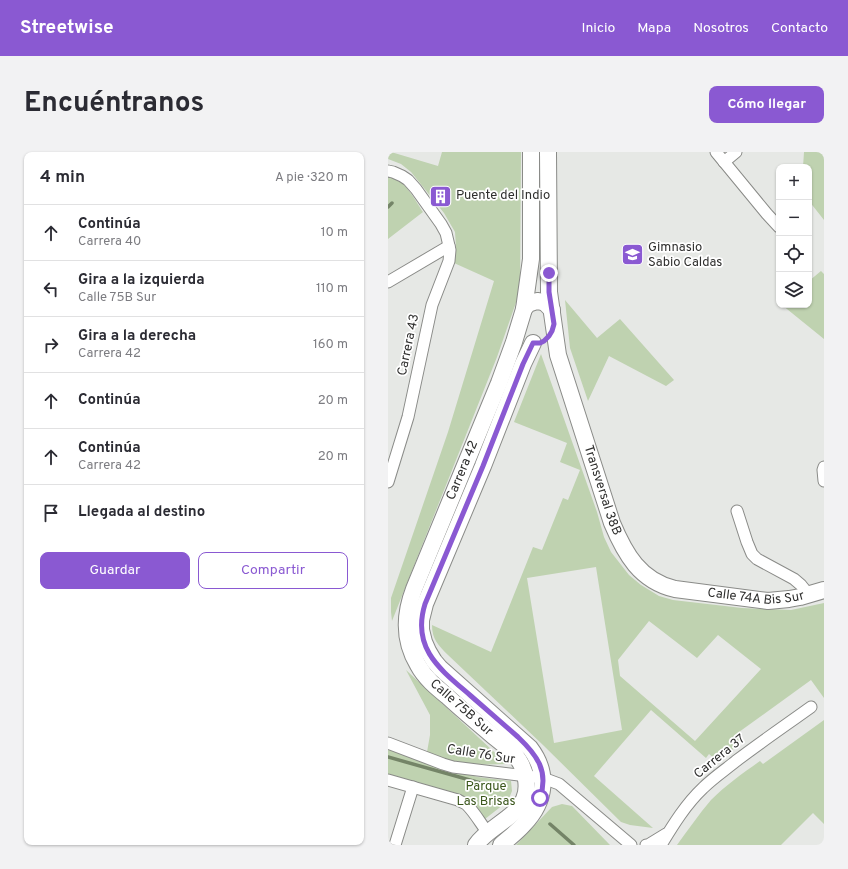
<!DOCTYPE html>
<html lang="es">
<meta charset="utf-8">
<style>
body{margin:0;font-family:Overpass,sans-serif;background:#f2f2f3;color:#2b2b33}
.controls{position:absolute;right:12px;top:12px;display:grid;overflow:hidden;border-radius:8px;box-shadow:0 1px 3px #0004}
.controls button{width:36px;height:36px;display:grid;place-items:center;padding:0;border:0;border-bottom:1px solid #e1e1e2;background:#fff;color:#2b2b33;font:20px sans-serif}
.stop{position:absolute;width:12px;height:12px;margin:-9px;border:3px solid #8a59d2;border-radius:50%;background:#fff}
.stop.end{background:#8a59d2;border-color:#fff;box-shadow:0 1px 4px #0008}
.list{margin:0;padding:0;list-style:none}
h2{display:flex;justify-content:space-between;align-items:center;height:52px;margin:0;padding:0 16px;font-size:17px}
h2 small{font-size:13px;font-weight:400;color:#7c7c81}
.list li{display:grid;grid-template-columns:26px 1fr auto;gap:12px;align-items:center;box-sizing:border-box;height:56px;padding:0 16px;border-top:1px solid #e1e1e2}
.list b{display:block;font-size:15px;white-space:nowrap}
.list p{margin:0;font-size:13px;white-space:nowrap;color:#7c7c81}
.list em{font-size:13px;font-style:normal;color:#7c7c81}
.actions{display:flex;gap:8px;padding:12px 16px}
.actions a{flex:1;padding:9px 0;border:1px solid #8a59d2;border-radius:8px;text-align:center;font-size:14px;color:#8a59d2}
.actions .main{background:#8a59d2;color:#fff}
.icon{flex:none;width:22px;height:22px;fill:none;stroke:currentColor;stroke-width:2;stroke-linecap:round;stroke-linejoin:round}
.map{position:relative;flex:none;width:436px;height:693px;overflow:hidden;border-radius:8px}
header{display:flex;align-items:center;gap:24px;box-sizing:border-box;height:56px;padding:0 20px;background:#8a59d2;color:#fff}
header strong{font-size:19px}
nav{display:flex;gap:22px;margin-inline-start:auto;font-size:14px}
.intro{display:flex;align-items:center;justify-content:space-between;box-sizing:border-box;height:96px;padding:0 24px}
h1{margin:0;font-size:28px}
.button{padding:10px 18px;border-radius:8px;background:#8a59d2;color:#fff;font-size:14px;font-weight:700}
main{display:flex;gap:24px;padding:0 24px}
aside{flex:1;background:#fff;border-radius:8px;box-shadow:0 1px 3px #0004}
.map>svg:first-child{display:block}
.green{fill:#bfd2b0;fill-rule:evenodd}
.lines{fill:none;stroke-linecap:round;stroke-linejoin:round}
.stream{stroke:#748467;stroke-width:3.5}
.street-casing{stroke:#8a8b88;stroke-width:13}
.secondary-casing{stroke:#8a8b88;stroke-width:18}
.street{stroke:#fff;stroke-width:11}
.secondary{stroke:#fff;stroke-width:16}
.route{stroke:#8a59d2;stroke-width:5}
.labels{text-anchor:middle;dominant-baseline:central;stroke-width:3.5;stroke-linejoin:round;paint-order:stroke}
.poi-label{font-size:13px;fill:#2f2f2e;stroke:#fff;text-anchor:start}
.street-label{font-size:13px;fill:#2f2f2e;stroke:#fff}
.park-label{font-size:13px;fill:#3a561b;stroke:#fff}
</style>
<header>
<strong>Streetwise</strong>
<nav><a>Inicio</a><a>Mapa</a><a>Nosotros</a><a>Contacto</a></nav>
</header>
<div class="intro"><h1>Encuéntranos</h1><a class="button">Cómo llegar</a></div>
<main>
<aside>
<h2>4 min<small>A pie · 320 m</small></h2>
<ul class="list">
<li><svg class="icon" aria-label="ahead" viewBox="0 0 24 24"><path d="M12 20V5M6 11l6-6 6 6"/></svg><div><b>Continúa</b><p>Carrera 40</p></div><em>10 m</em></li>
<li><svg class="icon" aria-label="left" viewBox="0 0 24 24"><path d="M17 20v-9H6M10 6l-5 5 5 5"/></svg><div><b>Gira a la izquierda</b><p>Calle 75B Sur</p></div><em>110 m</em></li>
<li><svg class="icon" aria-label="right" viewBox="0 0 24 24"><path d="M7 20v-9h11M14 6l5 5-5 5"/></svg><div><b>Gira a la derecha</b><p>Carrera 42</p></div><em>160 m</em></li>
<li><svg class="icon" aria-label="ahead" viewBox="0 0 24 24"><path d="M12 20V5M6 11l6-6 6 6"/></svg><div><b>Continúa</b></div><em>20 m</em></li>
<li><svg class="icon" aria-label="ahead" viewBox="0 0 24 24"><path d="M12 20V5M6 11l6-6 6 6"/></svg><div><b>Continúa</b><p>Carrera 42</p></div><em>20 m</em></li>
<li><svg class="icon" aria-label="arrive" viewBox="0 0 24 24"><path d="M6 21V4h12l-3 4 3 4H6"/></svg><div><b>Llegada al destino</b></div></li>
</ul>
<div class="actions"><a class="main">Guardar</a><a>Compartir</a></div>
</aside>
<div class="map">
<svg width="436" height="693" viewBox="0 0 436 693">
<rect width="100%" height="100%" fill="#e6e8e5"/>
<g class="green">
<path d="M 0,0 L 3,0 L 50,14 L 54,0 L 133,0 L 132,139 L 109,205 L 4,469 L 3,460 L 3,446 L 60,280 L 106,129 L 66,111 L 68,95 L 67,80 L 56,61 L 23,20 L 13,12 L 0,7 Z"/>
<path d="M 416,0 L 436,0 L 436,68 L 421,49 L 421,15 L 415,15 Z"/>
<path d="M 0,23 C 16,26 27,48 35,60 L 0,87 Z"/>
<path d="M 433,119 L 436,122 L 436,187 L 394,153 L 421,153 L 421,129 Z"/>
<path d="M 177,148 L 209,186 L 232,167 L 286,228 L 278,234 L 221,204 L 200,249 L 182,196 Z"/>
<path d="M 153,202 L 209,360 L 216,385 L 223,400 L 241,423 L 253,433 L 271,444 L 285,448 L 354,456 L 403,458 L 436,451 L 436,546 L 423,528 L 351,580 L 356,589 L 329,609 L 321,602 L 318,606 L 263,558 L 206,624 L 265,676 L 242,673 L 233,670 L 155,593 L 60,503 C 50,493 44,487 44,473 L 103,500 L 145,395 L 154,398 L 175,346 L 180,348 L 192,318 L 172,310 L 179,291 L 126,270 ZM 208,415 L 234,578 L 166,591 L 139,426 ZM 261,469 L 309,506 L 330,483 L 373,517 L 307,589 L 232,524 L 230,508 Z"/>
<path d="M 18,518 L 119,612 L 81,613 L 66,611 L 39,600 L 42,583 L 42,563 Z"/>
<path d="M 436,568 L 436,672 L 425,661 L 393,693 L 289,693 C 300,678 311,662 323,648 C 338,633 355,621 372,609 L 375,612 Z"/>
<path d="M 0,597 L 66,619 L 90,625 L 123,629 L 124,639 L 120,649 L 97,667 L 76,645 L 0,622 Z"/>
<path d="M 174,652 L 184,654 L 222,693 L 128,693 L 164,655 Z"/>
</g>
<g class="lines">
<g class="stream">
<path d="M 0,55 L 4,51"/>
<path d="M 0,605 L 96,632"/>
<path d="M 162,672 L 186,693"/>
</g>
<defs>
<g id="street">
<path d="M 328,0 L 379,62 L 391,75"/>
<path d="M 336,10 L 348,0"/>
<path d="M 0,19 L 5,20 L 14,24 L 20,28 L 28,37 L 53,72 L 58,81 L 62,98 L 61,109 L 44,153 L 20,265 L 0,330"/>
<path d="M 0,130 L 61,94"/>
<path d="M 436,315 L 435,318 L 436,329"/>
<path d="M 349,359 L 359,390 L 364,402 L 369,407 L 406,427 L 413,433 L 421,443"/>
<path d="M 0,591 L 55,612 L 65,615 L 155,626 L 171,632 L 243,693"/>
<path d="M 0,628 L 70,648 C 73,650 77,651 79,653 C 87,661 93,672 100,681"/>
<path d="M 7,693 L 25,635"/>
<path d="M 258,693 L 260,693 L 278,682"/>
<path d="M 273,693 C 285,673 298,652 315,636 C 325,626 337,618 348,609 C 373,590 398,573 423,555"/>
</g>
<g id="secondary">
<path id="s1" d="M 160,0 L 161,140 L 170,203 L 224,371 C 237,402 252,429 287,437 L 380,449 L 401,447 L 412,445 L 436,438"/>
<path d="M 136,157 L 143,107 L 143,0"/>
<path id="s2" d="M 88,693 C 99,676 128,666 136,647 C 141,636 138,622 133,612 C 127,600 115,592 105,584 C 90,571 74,558 59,544 C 48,535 37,526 30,513 C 15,488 16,463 26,437 L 111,231 L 126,190 L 136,157 L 140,152 L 149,149 L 155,150 L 158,152 L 164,158"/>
<path d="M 113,693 C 121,686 129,680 136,672 C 158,649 161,621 142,596 L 52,516 L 46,509 L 40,499 L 36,490 L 33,478 L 33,468 L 37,452 L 95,314 L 135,212 L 145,191"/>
</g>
</defs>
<use href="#street" class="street-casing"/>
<use href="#secondary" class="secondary-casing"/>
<use href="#street" class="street"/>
<use href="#secondary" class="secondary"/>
</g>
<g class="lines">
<path class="route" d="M 152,646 C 161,619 149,603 130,585 C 115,572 99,558 83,544 C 53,518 23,497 37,452 L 95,314 L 135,212 L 145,191 L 152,191 L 156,189 L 161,184 L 164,179 L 166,172 L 161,140 L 161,121"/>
</g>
<defs>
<symbol id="building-square" viewBox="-11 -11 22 22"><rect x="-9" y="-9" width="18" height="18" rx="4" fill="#8a59d2" stroke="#fff"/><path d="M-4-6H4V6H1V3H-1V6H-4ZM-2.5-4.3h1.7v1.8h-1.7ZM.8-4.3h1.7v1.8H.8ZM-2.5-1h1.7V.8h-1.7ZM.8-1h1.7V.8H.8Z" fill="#fff"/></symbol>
<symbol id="school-square" viewBox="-11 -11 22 22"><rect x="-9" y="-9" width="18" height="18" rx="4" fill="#8a59d2" stroke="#fff"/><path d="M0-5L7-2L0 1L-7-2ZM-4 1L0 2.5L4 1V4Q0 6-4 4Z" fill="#fff"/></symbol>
</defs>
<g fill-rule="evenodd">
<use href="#building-square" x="40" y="32" width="25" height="25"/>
<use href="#school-square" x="232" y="90" width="25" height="25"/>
</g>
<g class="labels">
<g class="poi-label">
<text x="68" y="44">Puente del Indio</text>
<text x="260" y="96">Gimnasio<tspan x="260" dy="15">Sabio Caldas</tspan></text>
</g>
<g class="street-label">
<text transform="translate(21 193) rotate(-78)">Carrera 43</text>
<text stroke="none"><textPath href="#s2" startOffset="454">Carrera 42</textPath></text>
<text stroke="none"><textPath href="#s1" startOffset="346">Transversal 38B</textPath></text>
<text stroke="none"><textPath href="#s1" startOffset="557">Calle 74A Bis Sur</textPath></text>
<text transform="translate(73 556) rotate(41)">Calle 75B Sur</text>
<text transform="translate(93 603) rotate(9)">Calle 76 Sur</text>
<text transform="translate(332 605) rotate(-39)">Carrera 37</text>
</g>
<g class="park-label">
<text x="98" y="635">Parque<tspan x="98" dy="15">Las Brisas</tspan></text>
</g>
</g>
</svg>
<div class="controls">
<button>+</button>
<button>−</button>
<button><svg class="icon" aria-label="locate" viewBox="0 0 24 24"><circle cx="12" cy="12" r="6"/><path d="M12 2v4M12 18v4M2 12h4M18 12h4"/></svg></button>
<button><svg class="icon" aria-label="layers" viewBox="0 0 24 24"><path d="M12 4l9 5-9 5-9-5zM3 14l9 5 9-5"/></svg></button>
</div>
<div class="stop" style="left:152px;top:646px"></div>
<div class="stop end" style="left:161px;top:121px"></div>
</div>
</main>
